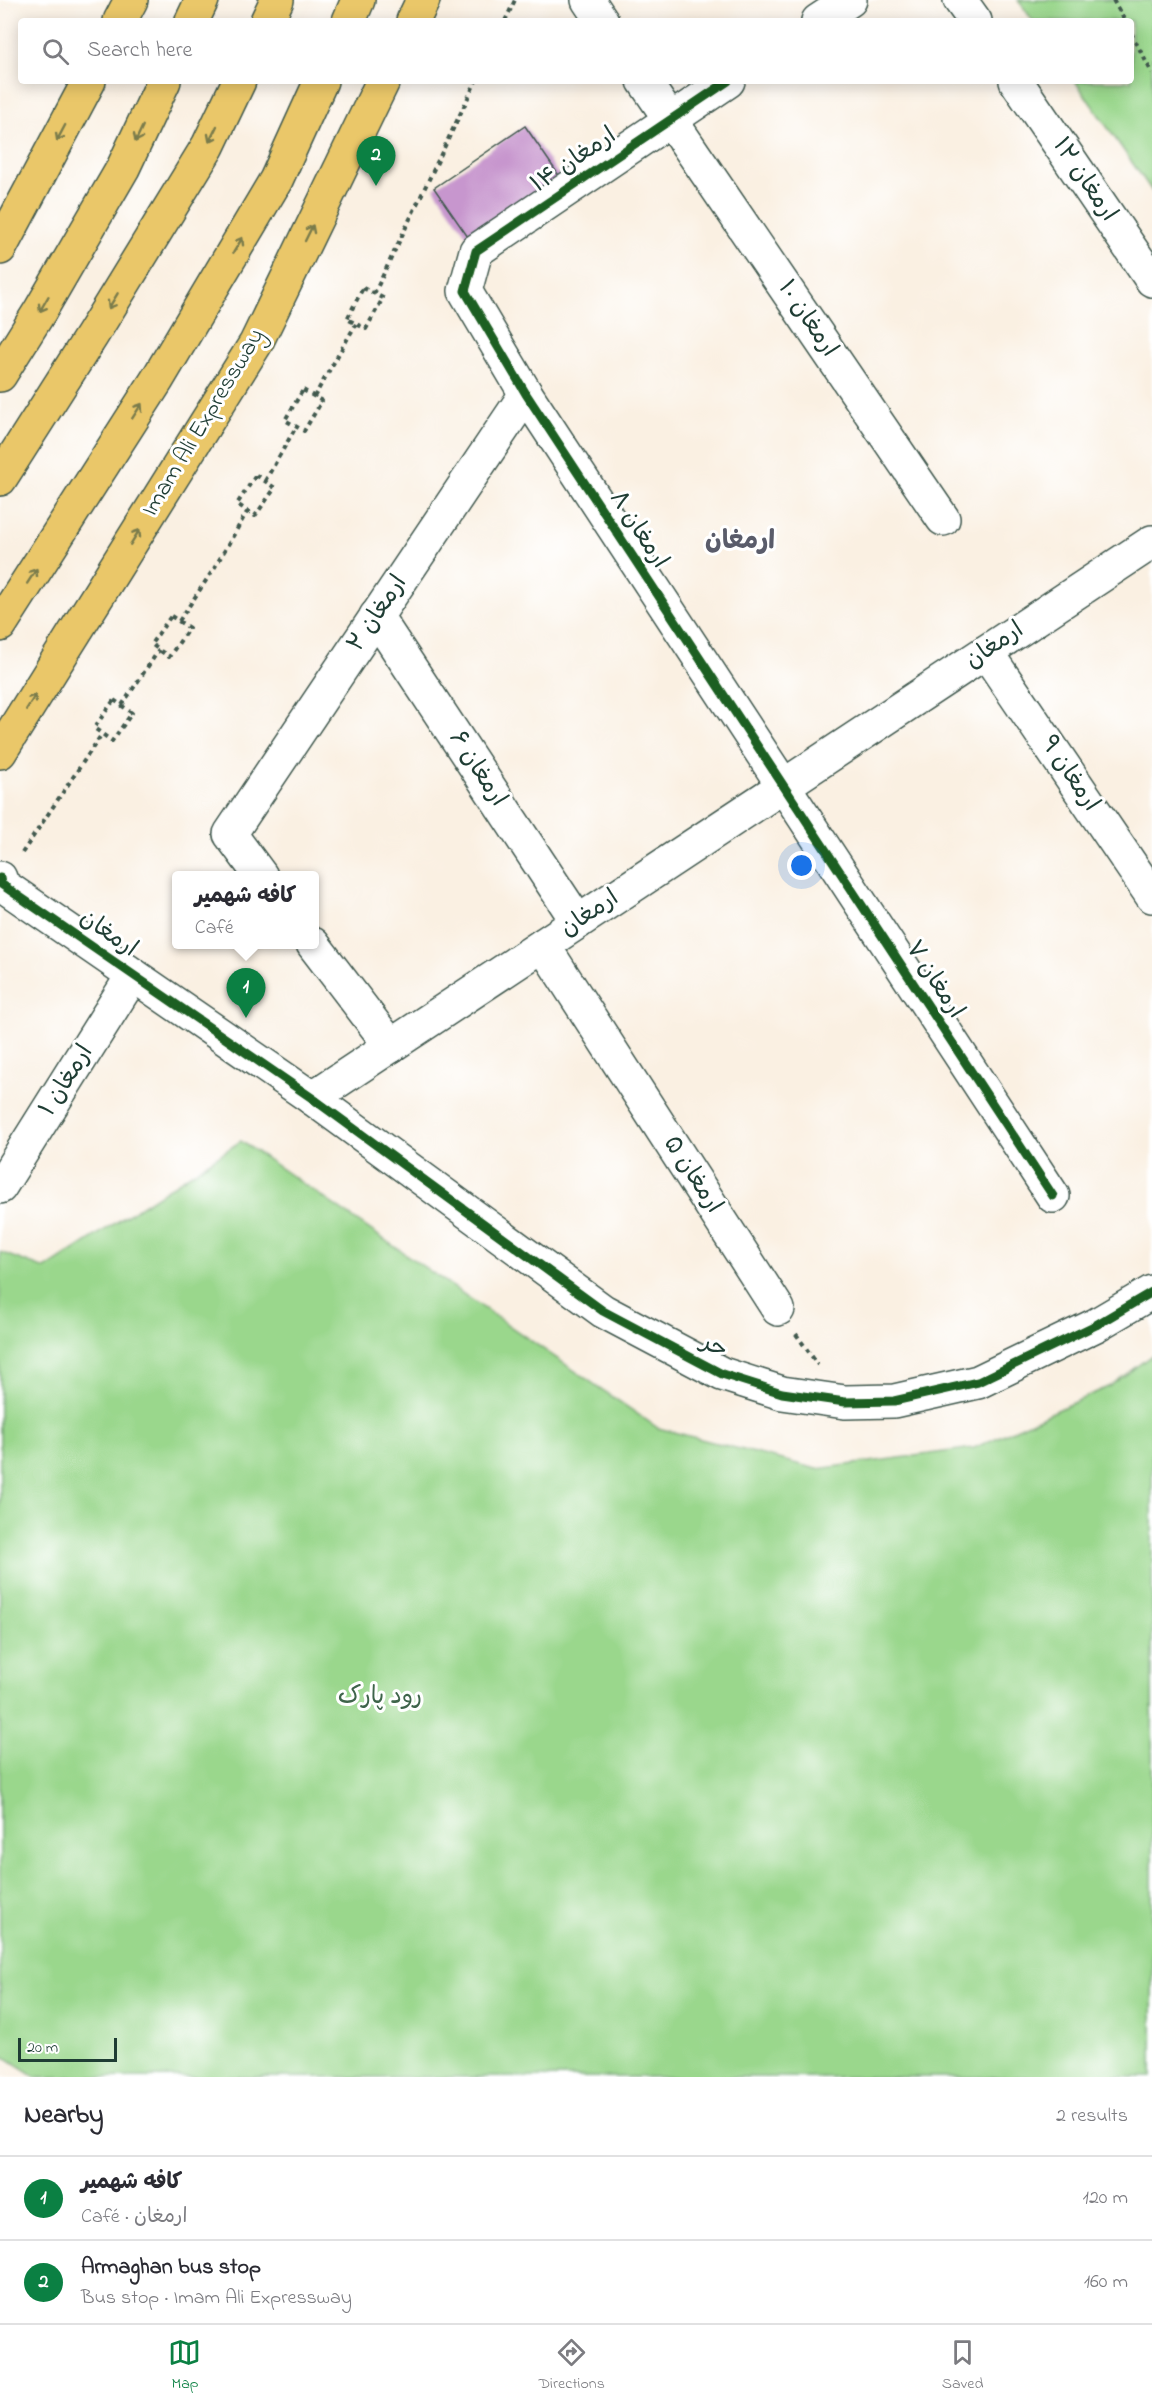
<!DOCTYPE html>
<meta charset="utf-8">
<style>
body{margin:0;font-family:"Indie Flower","Playpen Sans Arabic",sans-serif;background:#f2f2f3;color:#2b2b33}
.scale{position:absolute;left:18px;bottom:15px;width:99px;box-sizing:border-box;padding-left:6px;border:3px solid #1f3d34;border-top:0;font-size:16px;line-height:21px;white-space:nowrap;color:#1f3d34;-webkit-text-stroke:4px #fff;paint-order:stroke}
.you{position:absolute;left:802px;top:866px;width:21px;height:21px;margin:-15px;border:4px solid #fff;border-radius:50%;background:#1a73e8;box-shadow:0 0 0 9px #1a73e833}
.badge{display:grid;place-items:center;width:39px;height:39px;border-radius:50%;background:#0b8043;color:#fff;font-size:20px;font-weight:700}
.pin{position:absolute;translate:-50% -50px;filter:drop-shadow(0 2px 3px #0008)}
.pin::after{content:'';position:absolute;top:32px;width:21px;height:18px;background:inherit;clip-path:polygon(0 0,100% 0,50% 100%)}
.popup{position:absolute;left:172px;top:871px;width:147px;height:78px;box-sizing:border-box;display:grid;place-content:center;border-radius:6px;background:#fff;filter:drop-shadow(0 2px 4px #0005);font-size:20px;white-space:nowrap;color:#7c7c81}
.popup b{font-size:22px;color:#2b2b33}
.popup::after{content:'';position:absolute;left:50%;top:100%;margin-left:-12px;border:12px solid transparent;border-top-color:#fff}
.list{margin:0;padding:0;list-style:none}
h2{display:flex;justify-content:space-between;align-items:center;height:78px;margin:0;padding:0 24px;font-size:26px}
h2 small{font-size:20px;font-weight:400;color:#7c7c81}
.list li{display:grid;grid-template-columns:39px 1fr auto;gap:18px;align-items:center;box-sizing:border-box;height:84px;padding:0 24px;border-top:2px solid #e1e1e2}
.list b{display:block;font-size:22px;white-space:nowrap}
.list p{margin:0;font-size:20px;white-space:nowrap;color:#7c7c81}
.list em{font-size:20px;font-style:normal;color:#7c7c81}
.icon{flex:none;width:33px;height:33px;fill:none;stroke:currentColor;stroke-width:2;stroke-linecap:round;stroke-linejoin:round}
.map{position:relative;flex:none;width:1152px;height:2077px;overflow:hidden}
.search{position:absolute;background:#fff;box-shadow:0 3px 15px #0003;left:18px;right:18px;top:18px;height:66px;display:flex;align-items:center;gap:15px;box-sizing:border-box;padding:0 21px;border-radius:6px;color:#7c7c81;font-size:22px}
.sheet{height:246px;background:#fff}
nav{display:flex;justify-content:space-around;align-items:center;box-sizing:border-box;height:84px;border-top:2px solid #e1e1e2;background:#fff;font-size:16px;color:#7c7c81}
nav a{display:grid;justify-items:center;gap:3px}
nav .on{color:#0b8043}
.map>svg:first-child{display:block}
.green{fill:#9ad78c;stroke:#5c8a60;stroke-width:1.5}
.building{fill:#c796ce}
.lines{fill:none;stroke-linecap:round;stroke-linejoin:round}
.street-casing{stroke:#40584e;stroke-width:36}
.highway-casing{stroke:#40584e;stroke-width:36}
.path{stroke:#40584e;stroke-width:4;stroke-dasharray:4.5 4.5;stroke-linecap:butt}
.street{stroke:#fff;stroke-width:33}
.highway{stroke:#eac769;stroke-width:33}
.cycleway-casing{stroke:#fff;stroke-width:13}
.cycleway{stroke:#1b5e20;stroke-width:9}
.oneway{stroke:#7a7b4c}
.labels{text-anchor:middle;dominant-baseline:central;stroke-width:6;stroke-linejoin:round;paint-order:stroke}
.street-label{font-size:24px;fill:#1f3d34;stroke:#fff}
.park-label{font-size:24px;fill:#3e644a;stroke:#fff}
.neighbourhood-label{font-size:26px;font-weight:bold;fill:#5a5c6a;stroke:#fff}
</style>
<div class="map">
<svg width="1152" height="2077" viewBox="0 0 1152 2077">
<rect width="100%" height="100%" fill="#fff"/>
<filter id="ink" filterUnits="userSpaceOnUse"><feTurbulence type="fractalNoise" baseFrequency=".0167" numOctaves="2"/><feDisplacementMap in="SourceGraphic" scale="12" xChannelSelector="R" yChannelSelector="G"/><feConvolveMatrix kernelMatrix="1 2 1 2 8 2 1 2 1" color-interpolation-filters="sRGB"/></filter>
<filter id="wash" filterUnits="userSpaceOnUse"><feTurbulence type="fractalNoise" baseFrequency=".008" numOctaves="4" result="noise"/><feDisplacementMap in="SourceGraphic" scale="24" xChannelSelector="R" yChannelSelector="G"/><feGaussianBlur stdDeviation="1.35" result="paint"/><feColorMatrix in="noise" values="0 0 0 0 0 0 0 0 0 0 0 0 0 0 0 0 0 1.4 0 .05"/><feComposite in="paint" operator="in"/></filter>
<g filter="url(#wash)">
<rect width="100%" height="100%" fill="#faf0e2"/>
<g class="green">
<path d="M 1018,0 L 1152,0 L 1152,191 L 1075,81 L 1131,81 L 1131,21 L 1033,21 Z"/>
<path d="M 241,1141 L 658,1428 L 817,1469 L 974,1448 L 1110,1386 L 1152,1355 L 1152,2077 L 36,2077 L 0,2054 L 0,1252 L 45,1269 Z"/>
</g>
<g id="blocks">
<path class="building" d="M 525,126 L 560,177 L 470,240 L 434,188 Z"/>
</g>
</g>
<g filter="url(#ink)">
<use href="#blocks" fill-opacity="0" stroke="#40584e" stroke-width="1.5"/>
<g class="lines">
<defs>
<g id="street">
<path d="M 588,0 L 602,21"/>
<path d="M 960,0 L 975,21"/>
<path d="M 818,21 L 850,0"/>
<path d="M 644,81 L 943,519"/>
<path d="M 728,81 L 476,251 L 465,291 L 526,394 L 1053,1196"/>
<path d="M 1016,81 L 1152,280"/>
<path d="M 376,616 L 578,922"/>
<path d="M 986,652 L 1152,896"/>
<path d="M 261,876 L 230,834 L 526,394"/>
<path d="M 0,878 L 1,884 L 312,1098 L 603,1311 L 722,1374 L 782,1393 L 845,1402 L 894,1401 L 978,1382 L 1096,1325 L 1152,1292"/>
<path d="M 313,944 L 391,1046"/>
<path d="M 543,945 L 778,1309"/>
<path d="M 312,1098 L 1152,542"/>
<path d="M 0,1187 L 133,975"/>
</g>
<g id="highway">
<path d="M 120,21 L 131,0"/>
<path d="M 192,21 L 202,0"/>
<path d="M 267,21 L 277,0"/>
<path d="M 349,21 L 358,0"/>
<path d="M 413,21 L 423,0"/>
<path d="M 0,248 L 89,81"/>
<path d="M 0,375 L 40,311 L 123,168 L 164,81"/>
<path d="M 0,479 L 92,335 L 208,146 L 239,81"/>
<path d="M 0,625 L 157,380 L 276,180 L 321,81"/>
<path d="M 0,752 L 256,343 L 383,81"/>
</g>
</defs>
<use href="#street" class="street-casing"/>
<use href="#highway" class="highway-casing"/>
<g class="path">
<path d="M 1113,0 L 1125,21"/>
<path d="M 505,21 L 515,0"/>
<path d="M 1131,33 L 1152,73"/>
<path d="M 363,288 L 383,298 L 366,329 L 347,319 Z"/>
<path d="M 374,294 L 476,81"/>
<path d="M 303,390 L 322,401 L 304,431 L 285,420 Z"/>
<path d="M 314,397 L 356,324"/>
<path d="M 256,475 L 275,488 L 255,516 L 237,504 Z"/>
<path d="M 265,481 L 296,427"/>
<path d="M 171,616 L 189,628 L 169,657 L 151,644 Z"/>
<path d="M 179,621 L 215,567 L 247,512"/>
<path d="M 114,700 L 132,713 L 112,741 L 94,728 Z"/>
<path d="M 122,705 L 159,650"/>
<path d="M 22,853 L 102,734"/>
<path d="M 796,1334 L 818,1365"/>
</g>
<use href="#street" class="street"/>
<use href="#highway" class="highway"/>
<defs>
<g id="cycleway">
<path d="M 728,81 L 476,251 L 465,291 L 526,394 L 1053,1196"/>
<path d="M 0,878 L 1,884 L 312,1098 L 603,1311 L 722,1374 L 782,1393 L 845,1402 L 894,1401 L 978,1382 L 1096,1325 L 1152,1292"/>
</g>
</defs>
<use href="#cycleway" class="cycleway-casing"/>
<use href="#cycleway" class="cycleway"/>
</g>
<defs><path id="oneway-shaft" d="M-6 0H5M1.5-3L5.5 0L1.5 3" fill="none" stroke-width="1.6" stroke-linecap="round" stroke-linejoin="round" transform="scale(1.5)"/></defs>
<g class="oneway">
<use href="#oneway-shaft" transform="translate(61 133) rotate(118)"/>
<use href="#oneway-shaft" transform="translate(139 134) rotate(115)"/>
<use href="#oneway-shaft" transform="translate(213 134) rotate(116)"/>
<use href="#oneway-shaft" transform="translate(309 233) rotate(-64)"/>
<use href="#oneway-shaft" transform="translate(238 245) rotate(-59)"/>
<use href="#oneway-shaft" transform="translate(113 301) rotate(121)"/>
<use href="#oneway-shaft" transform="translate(44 304) rotate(120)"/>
<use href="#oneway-shaft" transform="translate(137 411) rotate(-57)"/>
<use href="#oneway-shaft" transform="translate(135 537) rotate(-58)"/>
<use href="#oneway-shaft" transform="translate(32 576) rotate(-57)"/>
<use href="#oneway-shaft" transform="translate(31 702) rotate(-58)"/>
</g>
</g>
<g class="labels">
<g class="street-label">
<text transform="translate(574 161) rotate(-34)">ارمغان ۱۴</text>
<text transform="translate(1084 180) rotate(56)">ارمغان ۱۲</text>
<text transform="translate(807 319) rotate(56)">ارمغان ۱۰</text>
<text transform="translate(204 423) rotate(-59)">Imam Ali Expressway</text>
<text transform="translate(638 530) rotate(57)">ارمغان ۸</text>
<text transform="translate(378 614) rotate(-56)">ارمغان ۲</text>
<text transform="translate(995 646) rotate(-34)">ارمغان</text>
<text transform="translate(477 769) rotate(57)">ارمغان ۶</text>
<text transform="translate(1069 774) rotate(56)">ارمغان ۹</text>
<text transform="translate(590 914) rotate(-34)">ارمغان</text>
<text transform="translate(108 934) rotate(35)">ارمغان</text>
<text transform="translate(934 980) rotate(57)">ارمغان ۷</text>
<text transform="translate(67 1081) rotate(-58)">ارمغان ۱</text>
<text transform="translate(692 1175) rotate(57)">ارمغان ۵</text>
<text transform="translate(714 1347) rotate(27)">حر</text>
</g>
<g class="park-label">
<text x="380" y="1697">رود پارک</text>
</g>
<g class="neighbourhood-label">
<text x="740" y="542">ارمغان</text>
</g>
</g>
</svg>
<div class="scale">20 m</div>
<div class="you"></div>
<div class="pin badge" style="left:246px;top:1018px">1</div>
<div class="popup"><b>كافه شهمير</b>Café</div>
<div class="pin badge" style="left:376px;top:186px">2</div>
<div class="search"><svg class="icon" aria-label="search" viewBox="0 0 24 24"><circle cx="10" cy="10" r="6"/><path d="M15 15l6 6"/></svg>Search here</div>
</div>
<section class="sheet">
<h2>Nearby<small>2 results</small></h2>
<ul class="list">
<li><span class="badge">1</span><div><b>كافه شهمير</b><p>Café · ارمغان</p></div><em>120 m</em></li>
<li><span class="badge">2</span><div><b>Armaghan bus stop</b><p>Bus stop · Imam Ali Expressway</p></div><em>160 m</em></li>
</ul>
</section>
<nav>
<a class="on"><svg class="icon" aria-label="map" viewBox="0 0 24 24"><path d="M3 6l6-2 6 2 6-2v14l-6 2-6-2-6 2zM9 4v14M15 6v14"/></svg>Map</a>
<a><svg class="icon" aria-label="directions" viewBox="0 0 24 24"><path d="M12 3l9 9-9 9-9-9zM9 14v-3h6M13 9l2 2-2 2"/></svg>Directions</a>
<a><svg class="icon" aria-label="saved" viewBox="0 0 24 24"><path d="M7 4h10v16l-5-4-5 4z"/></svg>Saved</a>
</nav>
